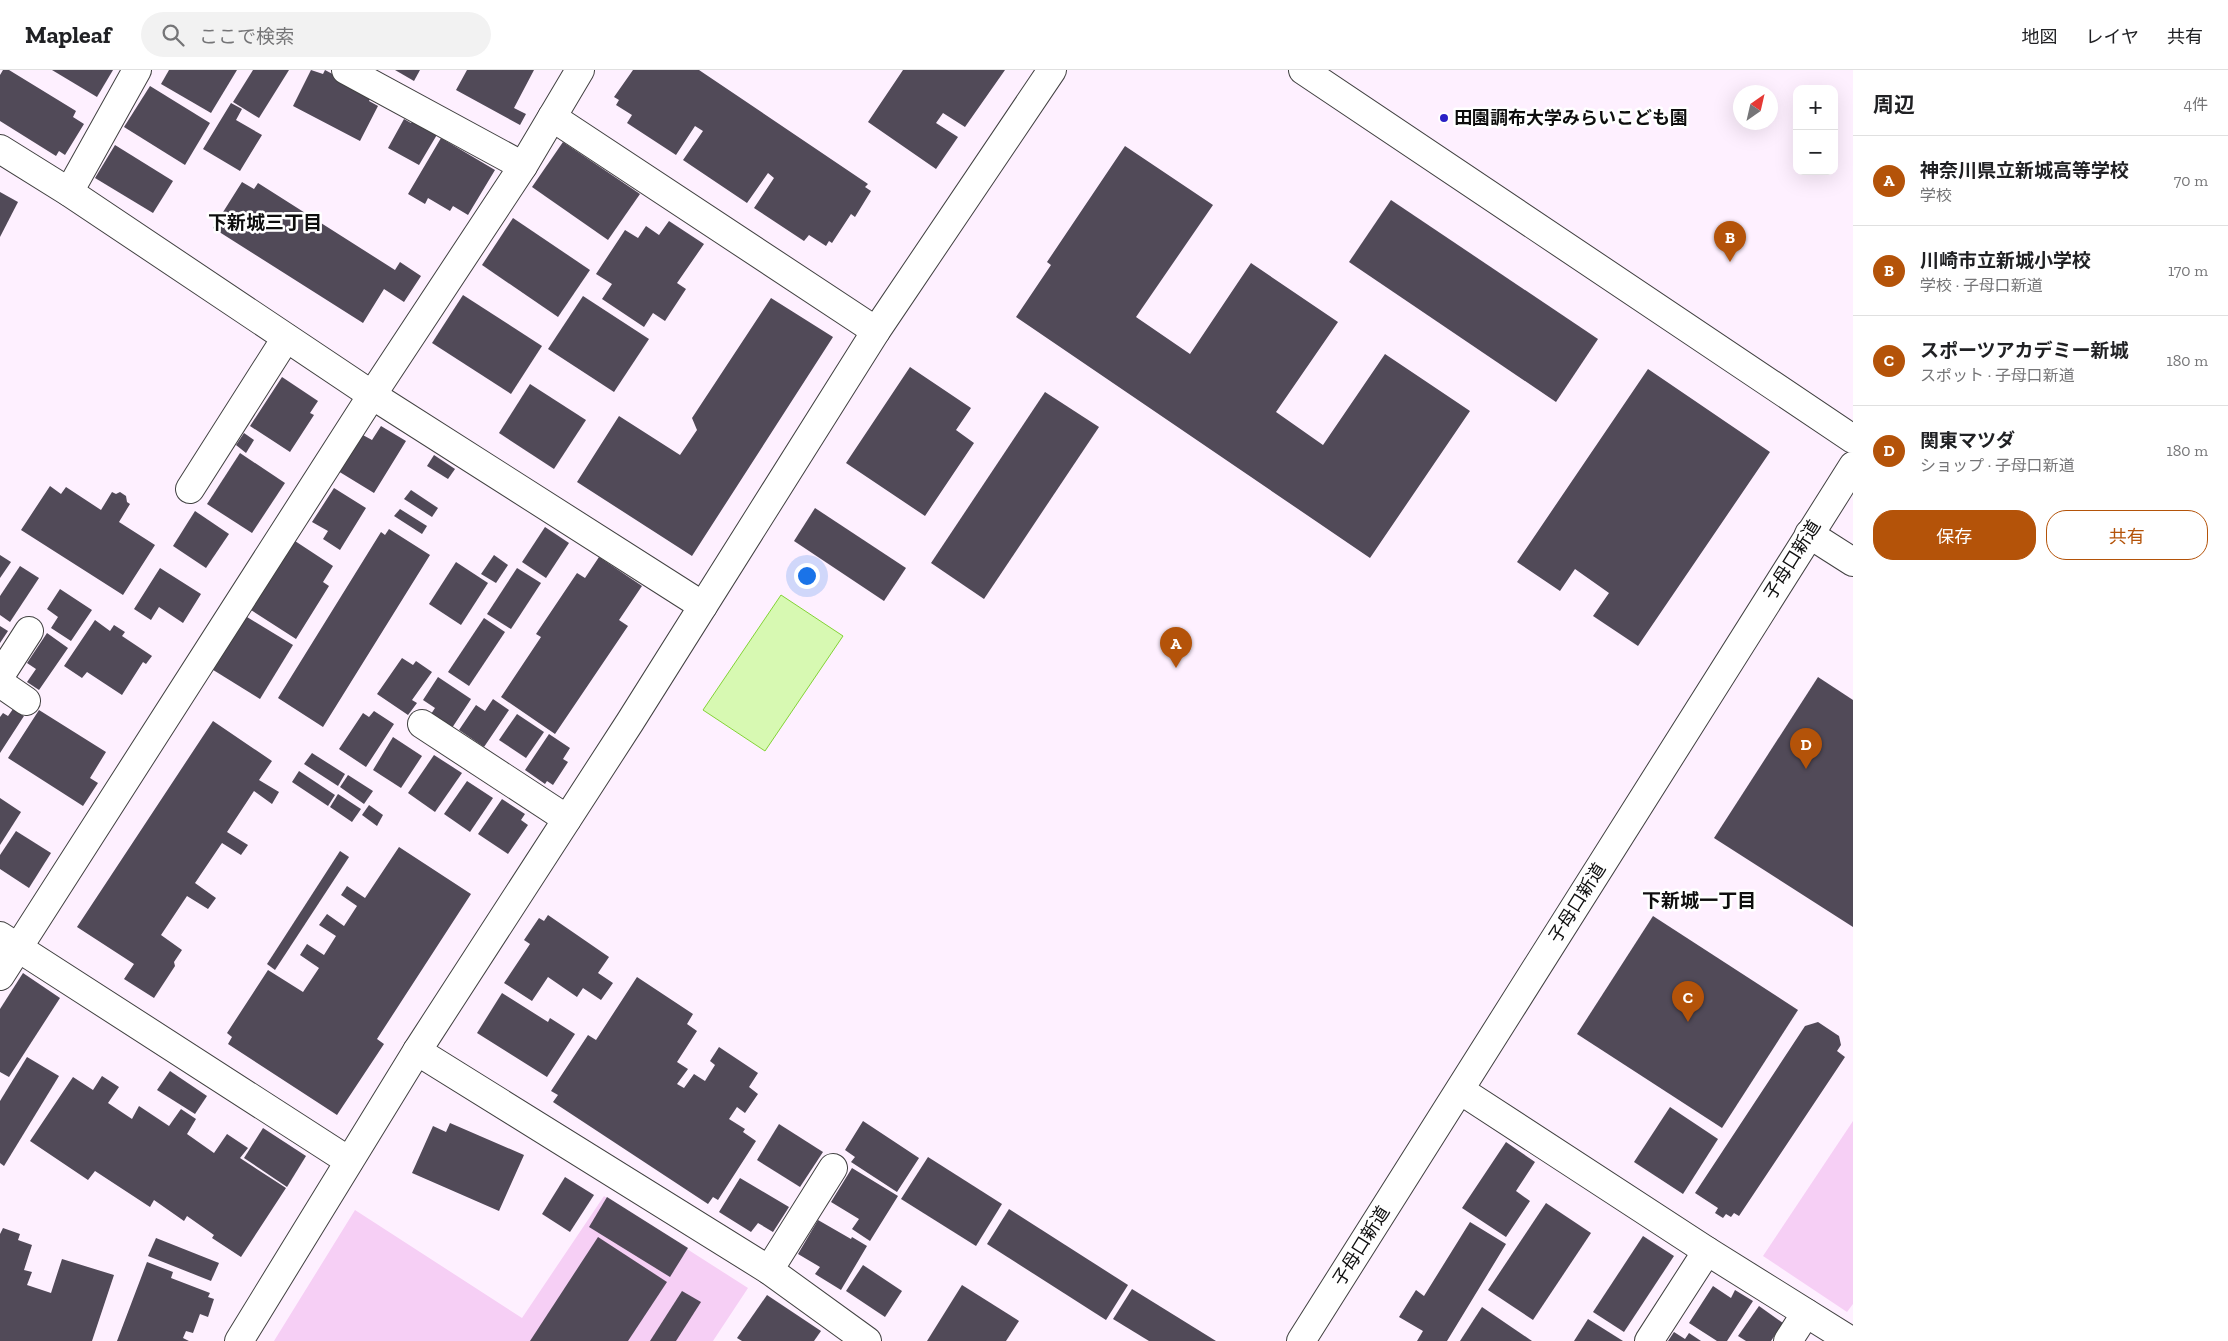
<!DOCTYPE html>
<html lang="ja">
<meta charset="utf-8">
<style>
body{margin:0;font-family:"Zilla Slab","Noto Sans JP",serif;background:#f2f2f2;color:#202124}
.controls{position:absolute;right:15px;top:15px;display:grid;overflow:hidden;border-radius:10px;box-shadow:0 5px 20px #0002}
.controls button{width:45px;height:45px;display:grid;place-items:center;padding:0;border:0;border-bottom:1px solid #e0e0e0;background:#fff;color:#202124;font:25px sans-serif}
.compass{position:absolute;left:1733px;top:15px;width:45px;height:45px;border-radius:50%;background:#fff;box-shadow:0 5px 20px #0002;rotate:34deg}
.you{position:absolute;left:806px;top:505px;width:18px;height:18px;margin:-12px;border:4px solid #fff;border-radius:50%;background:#1a73e8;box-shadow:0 0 0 8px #1a73e833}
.badge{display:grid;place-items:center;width:32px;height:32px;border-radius:50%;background:#b45309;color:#fff;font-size:16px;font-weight:700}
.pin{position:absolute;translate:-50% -41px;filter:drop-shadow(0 1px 2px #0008)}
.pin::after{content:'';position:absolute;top:26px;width:18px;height:15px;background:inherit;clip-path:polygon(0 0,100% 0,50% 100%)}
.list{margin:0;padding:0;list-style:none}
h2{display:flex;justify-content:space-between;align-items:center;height:65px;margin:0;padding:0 20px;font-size:21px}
h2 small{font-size:16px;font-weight:400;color:#757577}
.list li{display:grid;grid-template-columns:32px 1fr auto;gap:15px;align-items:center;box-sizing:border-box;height:90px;padding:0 20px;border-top:1px solid #e0e0e0}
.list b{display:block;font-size:19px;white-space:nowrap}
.list p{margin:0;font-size:16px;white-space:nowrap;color:#757577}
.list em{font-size:16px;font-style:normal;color:#757577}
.actions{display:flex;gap:10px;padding:15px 20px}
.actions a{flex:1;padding:11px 0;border:1px solid #b45309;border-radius:20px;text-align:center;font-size:18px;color:#b45309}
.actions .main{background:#b45309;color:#fff}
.icon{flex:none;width:28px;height:28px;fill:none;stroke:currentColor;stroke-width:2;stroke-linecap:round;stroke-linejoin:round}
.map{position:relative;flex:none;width:1853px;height:1271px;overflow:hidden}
header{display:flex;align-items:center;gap:30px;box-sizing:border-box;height:70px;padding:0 25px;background:#fff;border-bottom:1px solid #e0e0e0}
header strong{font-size:24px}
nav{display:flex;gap:28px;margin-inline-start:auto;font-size:18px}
.search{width:350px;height:45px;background:#f2f2f2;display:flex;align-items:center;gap:12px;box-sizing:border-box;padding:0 18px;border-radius:28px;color:#757577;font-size:19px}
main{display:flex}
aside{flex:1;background:#fff}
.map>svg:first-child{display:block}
.farmland{fill:#f6cff5}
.water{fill:#d7f9b2;stroke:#83d336}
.building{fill:#514a58}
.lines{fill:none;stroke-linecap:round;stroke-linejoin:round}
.minor-casing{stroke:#414141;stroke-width:30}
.minor{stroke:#fff;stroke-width:28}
.poi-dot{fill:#2a20c5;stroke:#fff;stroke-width:2}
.labels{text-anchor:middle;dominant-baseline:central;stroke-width:5;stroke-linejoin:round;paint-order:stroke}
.poi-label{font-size:18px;font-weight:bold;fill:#0e0e0e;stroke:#fff;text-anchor:start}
.street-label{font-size:18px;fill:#0e0e0e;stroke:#fff}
.neighbourhood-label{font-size:19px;font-weight:bold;fill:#0e0e0e;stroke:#fff}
</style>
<header>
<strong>Mapleaf</strong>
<div class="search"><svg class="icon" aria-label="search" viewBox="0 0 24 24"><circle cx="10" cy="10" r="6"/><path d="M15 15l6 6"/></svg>ここで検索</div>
<nav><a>地図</a><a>レイヤ</a><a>共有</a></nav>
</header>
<main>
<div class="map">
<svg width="1853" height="1271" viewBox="0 0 1853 1271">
<rect width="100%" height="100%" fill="#fef0ff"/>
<g class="farmland">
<path d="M 1853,1051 L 1853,1234 L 1847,1242 L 1763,1186 Z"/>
<path d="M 604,1126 L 748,1218 L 713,1271 L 274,1271 L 355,1140 L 522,1248 Z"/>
</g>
<path class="water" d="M 781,525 L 843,566 L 765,681 L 703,640 Z"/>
<g class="building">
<path d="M 3,0 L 9,0 L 76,41 L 73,47 L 84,54 L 65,85 L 59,81 L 56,86 L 0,51 L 0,5 Z"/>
<path d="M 52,0 L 113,0 L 97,27 Z"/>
<path d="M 169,0 L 237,0 L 211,43 L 161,14 Z"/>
<path d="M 253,0 L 289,0 L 259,48 L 233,32 Z"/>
<path d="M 311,0 L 323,4 L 325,0 L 372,25 L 369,31 L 378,36 L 360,71 L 293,36 Z"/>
<path d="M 395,0 L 420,0 L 414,11 Z"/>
<path d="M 467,0 L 534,0 L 514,38 L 526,44 L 520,55 L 456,20 Z"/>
<path d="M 633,0 L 699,0 L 868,114 L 865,117 L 871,121 L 855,147 L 851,144 L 832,173 L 829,171 L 826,176 L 809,165 L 804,171 L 754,138 L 774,108 L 768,103 L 747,133 L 683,90 L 703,61 L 695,56 L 676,85 L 627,53 L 632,45 L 616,35 L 619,30 L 614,27 Z"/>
<path d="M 903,0 L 1005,0 L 965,57 L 943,43 L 936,53 L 958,67 L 936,99 L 868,52 Z"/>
<path d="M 150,16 L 210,53 L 185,95 L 124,57 Z"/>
<path d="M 231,33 L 242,39 L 236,50 L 262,65 L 240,101 L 203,79 Z"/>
<path d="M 404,49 L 411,53 L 414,49 L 438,63 L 419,95 L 388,78 Z"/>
<path d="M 441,68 L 495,100 L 468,145 L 453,136 L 450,141 L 428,128 L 425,134 L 408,124 Z"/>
<path d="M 563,72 L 640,124 L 608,170 L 532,117 Z"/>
<path d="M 115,75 L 173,111 L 153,143 L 95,108 Z"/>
<path d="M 1125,76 L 1213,135 L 1136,247 L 1190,284 L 1251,193 L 1338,252 L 1276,342 L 1323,375 L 1385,284 L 1470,341 L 1370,488 L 1016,247 L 1051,195 L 1047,192 Z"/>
<path d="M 242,112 L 254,119 L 258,113 L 395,200 L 400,192 L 421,206 L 404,232 L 384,219 L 363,253 L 213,158 Z"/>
<path d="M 0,122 L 18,132 L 0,167 Z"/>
<path d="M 1391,130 L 1598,269 L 1556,332 L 1349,192 Z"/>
<path d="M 513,148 L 590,200 L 558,247 L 482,195 Z"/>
<path d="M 669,151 L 704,174 L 677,213 L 686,219 L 665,251 L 653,243 L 644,257 L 602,229 L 612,214 L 596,204 L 625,160 L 638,168 L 646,156 L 659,165 Z"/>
<path d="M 463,225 L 542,276 L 511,324 L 432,273 Z"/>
<path d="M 583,226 L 649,269 L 614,322 L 548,279 Z"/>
<path d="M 771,228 L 833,267 L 692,486 L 577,412 L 619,346 L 680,385 L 697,360 L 692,348 Z"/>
<path d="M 910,297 L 971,338 L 956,360 L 974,373 L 925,446 L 846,393 Z"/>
<path d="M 1648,299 L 1770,382 L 1638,576 L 1593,546 L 1609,523 L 1575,499 L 1560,521 L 1517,492 Z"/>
<path d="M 282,307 L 318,331 L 310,343 L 314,345 L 290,382 L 250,356 Z"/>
<path d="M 530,314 L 586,350 L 554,399 L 499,363 Z"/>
<path d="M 1045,322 L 1099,357 L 984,529 L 931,493 Z"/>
<path d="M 381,356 L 406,371 L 374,423 L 338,401 L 361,364 L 372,370 Z"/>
<path d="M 244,363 L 254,370 L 246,383 L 236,375 Z"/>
<path d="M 240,383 L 285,413 L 252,463 L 207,434 Z"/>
<path d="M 434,385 L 455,399 L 448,409 L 427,396 Z"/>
<path d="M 50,416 L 61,424 L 66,417 L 101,440 L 112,422 L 116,424 L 120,422 L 126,426 L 127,432 L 130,434 L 119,452 L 155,475 L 123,525 L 21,460 Z"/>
<path d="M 334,418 L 366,438 L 340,480 L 323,469 L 328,461 L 312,452 Z"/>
<path d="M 411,420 L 438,438 L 432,447 L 404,429 Z"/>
<path d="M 815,438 L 906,498 L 884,531 L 794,471 Z"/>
<path d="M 400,439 L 427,456 L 422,464 L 394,446 Z"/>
<path d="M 195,441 L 229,464 L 206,498 L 173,476 Z"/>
<path d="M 545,457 L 569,473 L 546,508 L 522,492 Z"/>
<path d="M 389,459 L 430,485 L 323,657 L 278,628 L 381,462 L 385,465 Z"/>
<path d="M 295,471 L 333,496 L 323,512 L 329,516 L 296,569 L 251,540 Z"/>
<path d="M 0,485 L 11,492 L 0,508 Z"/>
<path d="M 494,485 L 508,495 L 496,513 L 481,504 Z"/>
<path d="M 599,487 L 642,516 L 619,550 L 628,556 L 555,664 L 501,627 L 541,567 L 536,564 L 577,503 L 585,508 Z"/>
<path d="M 456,492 L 488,513 L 461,555 L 429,534 Z"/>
<path d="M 20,496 L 39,508 L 10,552 L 0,545 L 0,526 Z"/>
<path d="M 160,498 L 201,524 L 183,553 L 159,537 L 151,550 L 134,539 Z"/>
<path d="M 517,498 L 541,513 L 511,559 L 487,544 Z"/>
<path d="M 60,519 L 92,540 L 71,571 L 51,558 L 58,547 L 47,539 Z"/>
<path d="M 242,544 L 293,575 L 260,629 L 210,598 Z"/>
<path d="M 484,548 L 505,562 L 469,616 L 448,602 Z"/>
<path d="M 95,550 L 110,561 L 114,555 L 125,562 L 122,566 L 152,586 L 146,594 L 143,592 L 122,625 L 87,602 L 82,608 L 64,596 Z"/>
<path d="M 0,556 L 8,561 L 0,573 Z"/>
<path d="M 47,563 L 68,578 L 39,620 L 27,612 L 36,599 L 27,593 Z"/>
<path d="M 402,588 L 413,595 L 416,591 L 432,602 L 412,630 L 417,633 L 408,645 L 377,624 Z"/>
<path d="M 438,607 L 471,629 L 452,658 L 431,644 L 435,638 L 423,630 Z"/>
<path d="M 1818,607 L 1853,630 L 1853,857 L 1714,768 Z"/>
<path d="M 493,629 L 509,640 L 484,677 L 459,660 L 476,635 L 485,641 Z"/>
<path d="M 13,639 L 24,646 L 0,683 L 0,647 L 3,643 L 8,646 Z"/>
<path d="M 39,640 L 106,682 L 90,708 L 98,713 L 83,736 L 8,688 Z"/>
<path d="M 374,641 L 394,654 L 366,697 L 339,679 L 363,643 L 369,647 Z"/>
<path d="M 517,644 L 544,662 L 526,688 L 499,670 Z"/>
<path d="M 213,651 L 272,691 L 259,710 L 279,722 L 272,734 L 254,721 L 227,762 L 248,775 L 241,785 L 222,773 L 195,813 L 216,828 L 208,839 L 187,826 L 161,865 L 182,880 L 174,892 L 175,896 L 154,928 L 124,909 L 134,894 L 77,857 Z"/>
<path d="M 549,664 L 570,678 L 563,689 L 568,692 L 553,715 L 547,711 L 545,714 L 525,700 Z"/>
<path d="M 393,667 L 422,686 L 401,718 L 373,700 Z"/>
<path d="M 312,683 L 345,704 L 338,716 L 304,694 Z"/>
<path d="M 434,685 L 462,703 L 435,742 L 408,723 Z"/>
<path d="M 299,701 L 335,725 L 328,736 L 292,712 Z"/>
<path d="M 348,705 L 373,721 L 364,734 L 340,717 Z"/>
<path d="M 467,711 L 493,728 L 470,762 L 444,744 Z"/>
<path d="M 338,724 L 361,739 L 352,752 L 330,737 Z"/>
<path d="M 0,728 L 21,742 L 0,775 Z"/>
<path d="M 502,729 L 525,744 L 521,750 L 528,755 L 508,784 L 478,764 Z"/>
<path d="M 369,735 L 383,745 L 377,756 L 362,745 Z"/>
<path d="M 16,761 L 51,783 L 29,818 L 0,799 L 0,785 Z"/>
<path d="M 399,777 L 471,824 L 377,969 L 384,974 L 337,1045 L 228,974 L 232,967 L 227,963 L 268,900 L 303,922 L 319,898 L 300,885 L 307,874 L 324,885 L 336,866 L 319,855 L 327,844 L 344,856 L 357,836 L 341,825 L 347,816 L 365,828 Z"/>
<path d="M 340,781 L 349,787 L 275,900 L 267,894 Z"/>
<path d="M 548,845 L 609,887 L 598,903 L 613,913 L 601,930 L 583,918 L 577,927 L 548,907 L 532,931 L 504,913 L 530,874 L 524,870 L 539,848 L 544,851 Z"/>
<path d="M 1653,846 L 1798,940 L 1722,1058 L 1577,964 Z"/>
<path d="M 23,903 L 60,928 L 9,1007 L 0,1002 L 0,939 Z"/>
<path d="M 637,907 L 693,944 L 687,954 L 697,961 L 677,992 L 688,999 L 677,1014 L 684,1018 L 694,1004 L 705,1011 L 715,995 L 710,991 L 719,977 L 758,1003 L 749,1017 L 758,1024 L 745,1043 L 737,1037 L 729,1049 L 745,1059 L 743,1062 L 756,1071 L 718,1130 L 713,1127 L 708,1134 L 553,1032 L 558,1025 L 551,1021 L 588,965 L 596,970 Z"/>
<path d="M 502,923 L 548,952 L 550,948 L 575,964 L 547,1007 L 477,963 Z"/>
<path d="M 1818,952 L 1839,966 L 1841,975 L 1837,981 L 1845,987 L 1739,1146 L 1734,1143 L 1731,1147 L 1726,1144 L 1723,1148 L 1715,1143 L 1718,1138 L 1695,1123 L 1805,956 Z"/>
<path d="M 27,987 L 59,1006 L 4,1096 L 0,1093 L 0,1031 Z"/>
<path d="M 170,1001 L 207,1026 L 195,1044 L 157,1020 Z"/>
<path d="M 102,1006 L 119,1017 L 108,1033 L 132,1049 L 139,1036 L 169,1056 L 181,1039 L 196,1049 L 187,1064 L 214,1083 L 227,1064 L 248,1078 L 240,1088 L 286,1118 L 241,1187 L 212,1168 L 214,1165 L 187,1146 L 184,1151 L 154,1130 L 150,1137 L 95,1101 L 88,1110 L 30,1071 L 73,1007 L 93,1020 Z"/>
<path d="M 1670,1037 L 1718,1069 L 1683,1124 L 1634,1092 Z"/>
<path d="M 863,1051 L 919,1088 L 897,1122 L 851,1092 L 855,1087 L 845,1080 Z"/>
<path d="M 450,1053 L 524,1085 L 499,1141 L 412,1103 L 433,1056 L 446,1062 Z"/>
<path d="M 779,1054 L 823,1082 L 800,1117 L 757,1090 Z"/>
<path d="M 263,1058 L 306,1086 L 287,1117 L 244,1088 Z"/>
<path d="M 1506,1072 L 1535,1092 L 1516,1121 L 1530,1131 L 1506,1167 L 1462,1138 Z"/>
<path d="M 928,1087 L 1002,1134 L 976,1176 L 901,1129 Z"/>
<path d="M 852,1098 L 898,1126 L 870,1171 L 852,1159 L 859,1149 L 831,1132 Z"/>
<path d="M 565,1107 L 594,1125 L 570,1162 L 542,1144 Z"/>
<path d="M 740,1108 L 789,1137 L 773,1162 L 758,1153 L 751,1162 L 719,1142 Z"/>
<path d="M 607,1127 L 688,1178 L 670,1207 L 589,1157 Z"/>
<path d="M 1546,1133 L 1591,1163 L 1533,1250 L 1488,1220 Z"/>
<path d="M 1009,1139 L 1128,1215 L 1106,1250 L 987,1174 Z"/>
<path d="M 818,1150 L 851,1169 L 852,1167 L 867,1176 L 841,1220 L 815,1204 L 820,1197 L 798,1184 Z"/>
<path d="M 1470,1152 L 1506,1174 L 1447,1271 L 1417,1271 L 1423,1261 L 1399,1247 L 1416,1220 L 1424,1226 Z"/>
<path d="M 3,1158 L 20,1164 L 18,1170 L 32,1175 L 24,1200 L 32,1202 L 27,1215 L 51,1223 L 62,1189 L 114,1205 L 92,1271 L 0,1271 L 0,1164 Z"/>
<path d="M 1643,1166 L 1674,1186 L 1624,1262 L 1593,1242 Z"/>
<path d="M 598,1167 L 667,1212 L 628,1271 L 530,1271 Z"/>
<path d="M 156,1168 L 219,1193 L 211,1211 L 148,1186 Z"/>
<path d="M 147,1192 L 173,1202 L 171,1208 L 210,1223 L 208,1227 L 214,1229 L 208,1247 L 200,1244 L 193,1263 L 186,1261 L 183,1268 L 189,1271 L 117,1271 Z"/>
<path d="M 863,1195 L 902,1221 L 885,1247 L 846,1221 Z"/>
<path d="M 962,1215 L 1019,1251 L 1006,1271 L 927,1271 Z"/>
<path d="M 1713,1216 L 1731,1228 L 1735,1220 L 1753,1231 L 1727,1271 L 1717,1271 L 1689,1253 Z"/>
<path d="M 1132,1219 L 1216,1271 L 1149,1271 L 1113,1249 Z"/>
<path d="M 682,1221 L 701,1232 L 676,1271 L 650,1271 Z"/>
<path d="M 767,1225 L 821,1261 L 814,1271 L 742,1271 L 737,1268 Z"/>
<path d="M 1759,1236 L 1783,1253 L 1771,1271 L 1746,1271 L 1738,1266 Z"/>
<path d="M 1482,1237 L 1532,1271 L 1460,1271 Z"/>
<path d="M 1588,1249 L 1623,1271 L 1574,1271 Z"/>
<path d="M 1674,1262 L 1685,1269 L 1689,1263 L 1701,1271 L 1668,1271 Z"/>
</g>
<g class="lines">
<defs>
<g id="minor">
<path d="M 346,0 L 523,96"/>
<path d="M 1303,0 L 1853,369"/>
<path d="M 552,47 L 876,261"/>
<path d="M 0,79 L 69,122 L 372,325 L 703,536"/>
<path d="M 69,122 L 137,0"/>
<path d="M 190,419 L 286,268"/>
<path d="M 1809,464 L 1853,492"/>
<path d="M 0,606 L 29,561"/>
<path d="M 0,613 L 26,631"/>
<path d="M 422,654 L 567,749"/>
<path d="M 0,866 L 349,1091"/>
<path d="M 0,906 L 372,325 L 523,96 L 580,0"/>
<path d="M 417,981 L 769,1200 L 867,1271"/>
<path d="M 1460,1020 L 1707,1181 L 1851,1271"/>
<path d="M 769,1200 L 833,1098"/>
<path d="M 239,1271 L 417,981 L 630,652 L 876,261 L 1052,0"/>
<path d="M 1301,1271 L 1853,396"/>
<path d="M 1649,1271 L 1707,1181"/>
<path d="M 1788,1271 L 1806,1243"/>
</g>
</defs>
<use href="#minor" class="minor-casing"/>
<use href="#minor" class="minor"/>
</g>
<circle class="poi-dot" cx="1444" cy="48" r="5"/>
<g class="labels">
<g class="poi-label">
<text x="1454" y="48">田園調布大学みらいこども園</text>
</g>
<g class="street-label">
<text transform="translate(1792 490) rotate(-58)">子母口新道</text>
<text transform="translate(1577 833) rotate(-58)">子母口新道</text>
<text transform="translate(1361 1176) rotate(-58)">子母口新道</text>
</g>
<g class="neighbourhood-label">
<text x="265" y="152">下新城三丁目</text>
<text x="1699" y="830">下新城一丁目</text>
</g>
</g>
</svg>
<div class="controls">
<button>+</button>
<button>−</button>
</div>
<svg class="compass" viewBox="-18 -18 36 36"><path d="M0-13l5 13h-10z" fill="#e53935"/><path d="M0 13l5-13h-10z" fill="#757577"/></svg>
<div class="you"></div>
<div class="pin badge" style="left:1176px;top:598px">A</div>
<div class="pin badge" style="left:1730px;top:192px">B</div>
<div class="pin badge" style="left:1688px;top:952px">C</div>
<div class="pin badge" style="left:1806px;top:699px">D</div>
</div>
<aside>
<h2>周辺<small>4件</small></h2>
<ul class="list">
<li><span class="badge">A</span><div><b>神奈川県立新城高等学校</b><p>学校</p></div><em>70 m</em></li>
<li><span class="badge">B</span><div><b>川崎市立新城小学校</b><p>学校 · 子母口新道</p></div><em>170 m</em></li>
<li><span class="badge">C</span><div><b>スポーツアカデミー新城</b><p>スポット · 子母口新道</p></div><em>180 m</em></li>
<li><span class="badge">D</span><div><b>関東マツダ</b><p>ショップ · 子母口新道</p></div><em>180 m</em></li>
</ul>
<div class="actions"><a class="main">保存</a><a>共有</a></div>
</aside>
</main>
